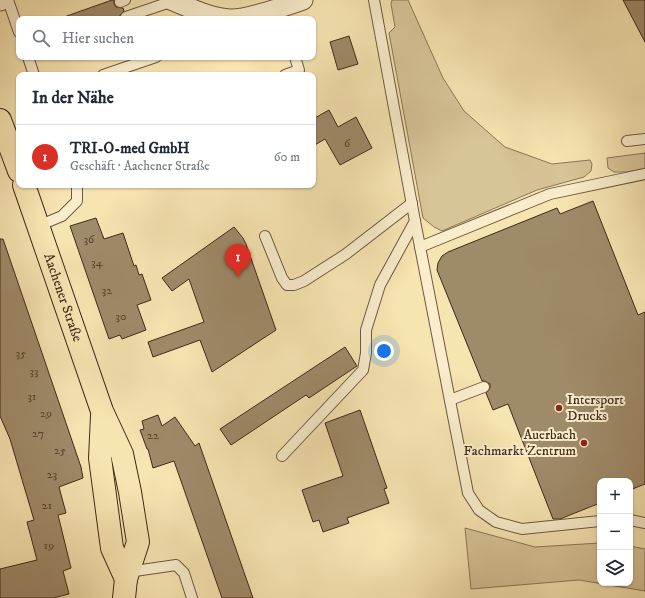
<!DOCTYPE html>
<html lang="de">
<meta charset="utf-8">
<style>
body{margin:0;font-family:"IM FELL DW Pica",serif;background:#f6f6f7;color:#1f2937}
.controls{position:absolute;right:12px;bottom:12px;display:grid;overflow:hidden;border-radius:8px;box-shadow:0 1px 3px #0004}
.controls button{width:36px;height:36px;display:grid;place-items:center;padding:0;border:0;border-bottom:1px solid #e0e1e3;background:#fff;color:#1f2937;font:20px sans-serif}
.you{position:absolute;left:384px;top:351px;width:14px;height:14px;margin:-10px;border:3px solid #fff;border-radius:50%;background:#1a73e8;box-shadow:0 0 0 6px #1a73e833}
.badge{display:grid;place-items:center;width:26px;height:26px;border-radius:50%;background:#d93025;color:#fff;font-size:13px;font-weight:700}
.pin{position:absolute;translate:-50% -33px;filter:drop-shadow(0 1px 2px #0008)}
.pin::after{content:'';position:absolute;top:21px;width:14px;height:12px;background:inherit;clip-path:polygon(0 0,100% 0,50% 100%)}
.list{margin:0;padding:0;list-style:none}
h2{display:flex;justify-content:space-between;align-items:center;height:52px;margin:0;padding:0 16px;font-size:17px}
h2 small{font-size:13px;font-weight:400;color:#747a83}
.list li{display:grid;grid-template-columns:26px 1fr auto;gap:12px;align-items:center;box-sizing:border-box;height:64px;padding:0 16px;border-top:1px solid #e0e1e3}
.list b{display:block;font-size:15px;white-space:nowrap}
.list p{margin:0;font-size:13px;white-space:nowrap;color:#747a83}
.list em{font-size:13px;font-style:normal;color:#747a83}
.icon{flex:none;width:22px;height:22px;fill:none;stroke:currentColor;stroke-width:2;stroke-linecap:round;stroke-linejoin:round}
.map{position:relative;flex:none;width:645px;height:598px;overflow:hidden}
.search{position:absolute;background:#fff;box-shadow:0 1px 3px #0004;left:16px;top:16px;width:300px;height:44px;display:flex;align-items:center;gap:10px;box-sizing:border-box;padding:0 14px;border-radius:8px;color:#747a83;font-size:15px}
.panel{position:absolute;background:#fff;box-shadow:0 1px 3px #0004;left:16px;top:72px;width:300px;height:116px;border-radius:8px}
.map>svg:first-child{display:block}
.green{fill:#d7c497;stroke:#8c7658}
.building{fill:#9f8a69;stroke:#41291a}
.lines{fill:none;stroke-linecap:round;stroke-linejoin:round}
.lane-casing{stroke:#6e5840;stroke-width:12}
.street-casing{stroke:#6e5840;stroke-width:21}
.primary-casing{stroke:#41291a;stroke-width:24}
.lane{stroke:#f9edcc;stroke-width:10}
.street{stroke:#f9edcc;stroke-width:19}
.primary{stroke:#f6e4b1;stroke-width:22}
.poi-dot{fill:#8f2418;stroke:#f9edcc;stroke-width:1.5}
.labels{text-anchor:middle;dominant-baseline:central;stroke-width:4;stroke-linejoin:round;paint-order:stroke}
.number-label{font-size:12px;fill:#58412e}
.street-label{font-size:14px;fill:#41291a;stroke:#f9edcc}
.poi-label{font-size:14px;fill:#41291a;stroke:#f9edcc;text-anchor:start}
</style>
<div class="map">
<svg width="645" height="598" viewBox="0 0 645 598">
<rect width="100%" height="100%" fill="#f6e4b1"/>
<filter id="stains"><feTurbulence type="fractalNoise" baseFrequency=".005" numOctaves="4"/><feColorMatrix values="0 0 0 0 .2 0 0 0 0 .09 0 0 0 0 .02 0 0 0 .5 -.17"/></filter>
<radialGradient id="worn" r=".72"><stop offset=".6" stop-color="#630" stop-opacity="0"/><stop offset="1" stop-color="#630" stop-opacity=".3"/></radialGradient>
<g class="green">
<path d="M 392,0 L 408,0 L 443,78 L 464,111 L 505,147 L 552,164 L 590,160 L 592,164 L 591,171 L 584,177 L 537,190 L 442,231 L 434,227 L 423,218 L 389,33 L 395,27 L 391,4 Z"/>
<path d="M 645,153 L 645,168 L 627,172 L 614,172 L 608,168 L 607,158 Z"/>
<path d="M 465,528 L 535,547 L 600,543 L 600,583 L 630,583 L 630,546 L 645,549 L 645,591 L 579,580 L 471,589 Z"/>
</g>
<g class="building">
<path d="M 112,0 L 114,0 L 114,4 L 116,7 L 123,8 L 124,11 L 120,15 L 120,19 L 65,19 L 64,17 Z"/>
<path d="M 623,0 L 645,0 L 645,42 Z"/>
<path d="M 349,36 L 358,64 L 338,70 L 330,42 Z"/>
<path d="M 329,110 L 338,127 L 356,117 L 372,148 L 340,165 L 325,139 L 313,146 L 313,119 Z"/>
<path d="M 593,201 L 638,315 L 645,312 L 645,484 L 630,490 L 630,481 L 600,481 L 600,503 L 560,519 L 553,519 L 508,404 L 493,410 L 486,393 L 490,388 L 490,384 L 485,381 L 482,381 L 437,270 L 438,263 L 442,256 L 448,252 L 557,208 L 560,214 Z"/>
<path d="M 96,218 L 104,239 L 123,233 L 134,266 L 136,265 L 139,275 L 142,274 L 151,300 L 137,305 L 146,330 L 122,339 L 120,335 L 109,339 L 70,226 Z"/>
<path d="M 234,227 L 243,238 L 246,244 L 276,330 L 212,372 L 200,340 L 153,357 L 148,342 L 204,322 L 189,279 L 172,291 L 162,278 Z"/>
<path d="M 0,239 L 3,239 L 81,467 L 83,478 L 59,487 L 66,513 L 58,515 L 71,568 L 63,571 L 69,594 L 53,598 L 0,598 L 0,569 L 37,560 L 27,522 L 34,520 L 10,439 L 0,416 Z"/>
<path d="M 345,347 L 357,366 L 309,398 L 306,395 L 231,445 L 220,429 Z"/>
<path d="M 360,410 L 387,488 L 384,489 L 389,503 L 347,518 L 349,523 L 323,532 L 319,520 L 313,522 L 302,490 L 343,476 L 325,423 Z"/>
<path d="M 158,415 L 162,426 L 175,417 L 195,446 L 199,443 L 253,598 L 222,598 L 174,461 L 153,468 L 148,449 L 147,449 L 140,430 L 144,429 L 142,421 Z"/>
</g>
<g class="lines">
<defs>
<g id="lane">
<path d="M 8,0 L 19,32"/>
<path d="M 374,0 L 415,221 L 468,493 L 479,510 L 496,522 L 522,529 L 600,521"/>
<path d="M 120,2 L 125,0"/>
<path d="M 126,17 L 173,1"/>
<path d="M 28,57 L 34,75"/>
<path d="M 103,75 L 156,57"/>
<path d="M 285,75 L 299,70 L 295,57"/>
<path d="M 627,141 L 645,139"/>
<path d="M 38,226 L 62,216 L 77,201 L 77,185"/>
<path d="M 265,236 L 282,278 L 287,285 L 294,285 L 304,281 L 346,254 L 412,203"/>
<path d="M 420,247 L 550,194 L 645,174"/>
<path d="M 450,400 L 484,387"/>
<path d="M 282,456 L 363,370 L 366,353 L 366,330 L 380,285 L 415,221"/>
<path d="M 630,520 L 645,523"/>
<path d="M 128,572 L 176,565 L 184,573 L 192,598"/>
</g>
<g id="street">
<path d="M 171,0 C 190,8 208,17 229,19 C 246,20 286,6 303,0"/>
<path d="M 0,1 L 2,0"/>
</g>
<g id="primary">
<path d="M 0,120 L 19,171"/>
<path id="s1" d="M 24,185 L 102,411 L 122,454 L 130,492 L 138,542 L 126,579 L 124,598"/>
<path d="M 102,416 L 100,458 L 112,548 L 126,579"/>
</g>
</defs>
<use href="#lane" class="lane-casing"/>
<use href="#street" class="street-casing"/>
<use href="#primary" class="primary-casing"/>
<use href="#lane" class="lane"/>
<use href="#street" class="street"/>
<use href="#primary" class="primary"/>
</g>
<g class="poi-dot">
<circle cx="559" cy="408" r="4"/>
<circle cx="584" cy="443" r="4"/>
</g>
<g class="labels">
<g class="number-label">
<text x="347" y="143">6</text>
<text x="89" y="239">36</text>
<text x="97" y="262">34</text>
<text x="107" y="290">32</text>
<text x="121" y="316">30</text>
<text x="21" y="353">35</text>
<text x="34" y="371">33</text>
<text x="32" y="396">31</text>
<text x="46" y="413">29</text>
<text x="38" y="433">27</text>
<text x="153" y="435">22</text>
<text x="60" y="450">25</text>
<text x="52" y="474">23</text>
<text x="47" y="505">21</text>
<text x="49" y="545">19</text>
</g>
<g class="street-label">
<text stroke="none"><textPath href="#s1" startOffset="119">Aachener Straße</textPath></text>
</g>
<g class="poi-label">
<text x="567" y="400">Intersport<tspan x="567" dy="16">Drucks</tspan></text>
<text x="576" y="435" text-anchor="end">Auerbach<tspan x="576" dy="16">Fachmarkt Zentrum</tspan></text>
</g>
</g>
<rect width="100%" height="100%" filter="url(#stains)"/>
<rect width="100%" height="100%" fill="url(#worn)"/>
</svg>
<div class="controls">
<button>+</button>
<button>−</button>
<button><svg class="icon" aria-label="layers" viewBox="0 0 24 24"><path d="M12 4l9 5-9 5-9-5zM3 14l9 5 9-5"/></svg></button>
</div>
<div class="you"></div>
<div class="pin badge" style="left:238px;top:277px">1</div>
<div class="search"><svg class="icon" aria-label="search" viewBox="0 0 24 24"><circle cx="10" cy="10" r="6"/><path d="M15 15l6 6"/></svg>Hier suchen</div>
<section class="panel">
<h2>In der Nähe<small></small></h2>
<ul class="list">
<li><span class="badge">1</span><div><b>TRI-O-med GmbH</b><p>Geschäft · Aachener Straße</p></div><em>60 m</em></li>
</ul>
</section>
</div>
